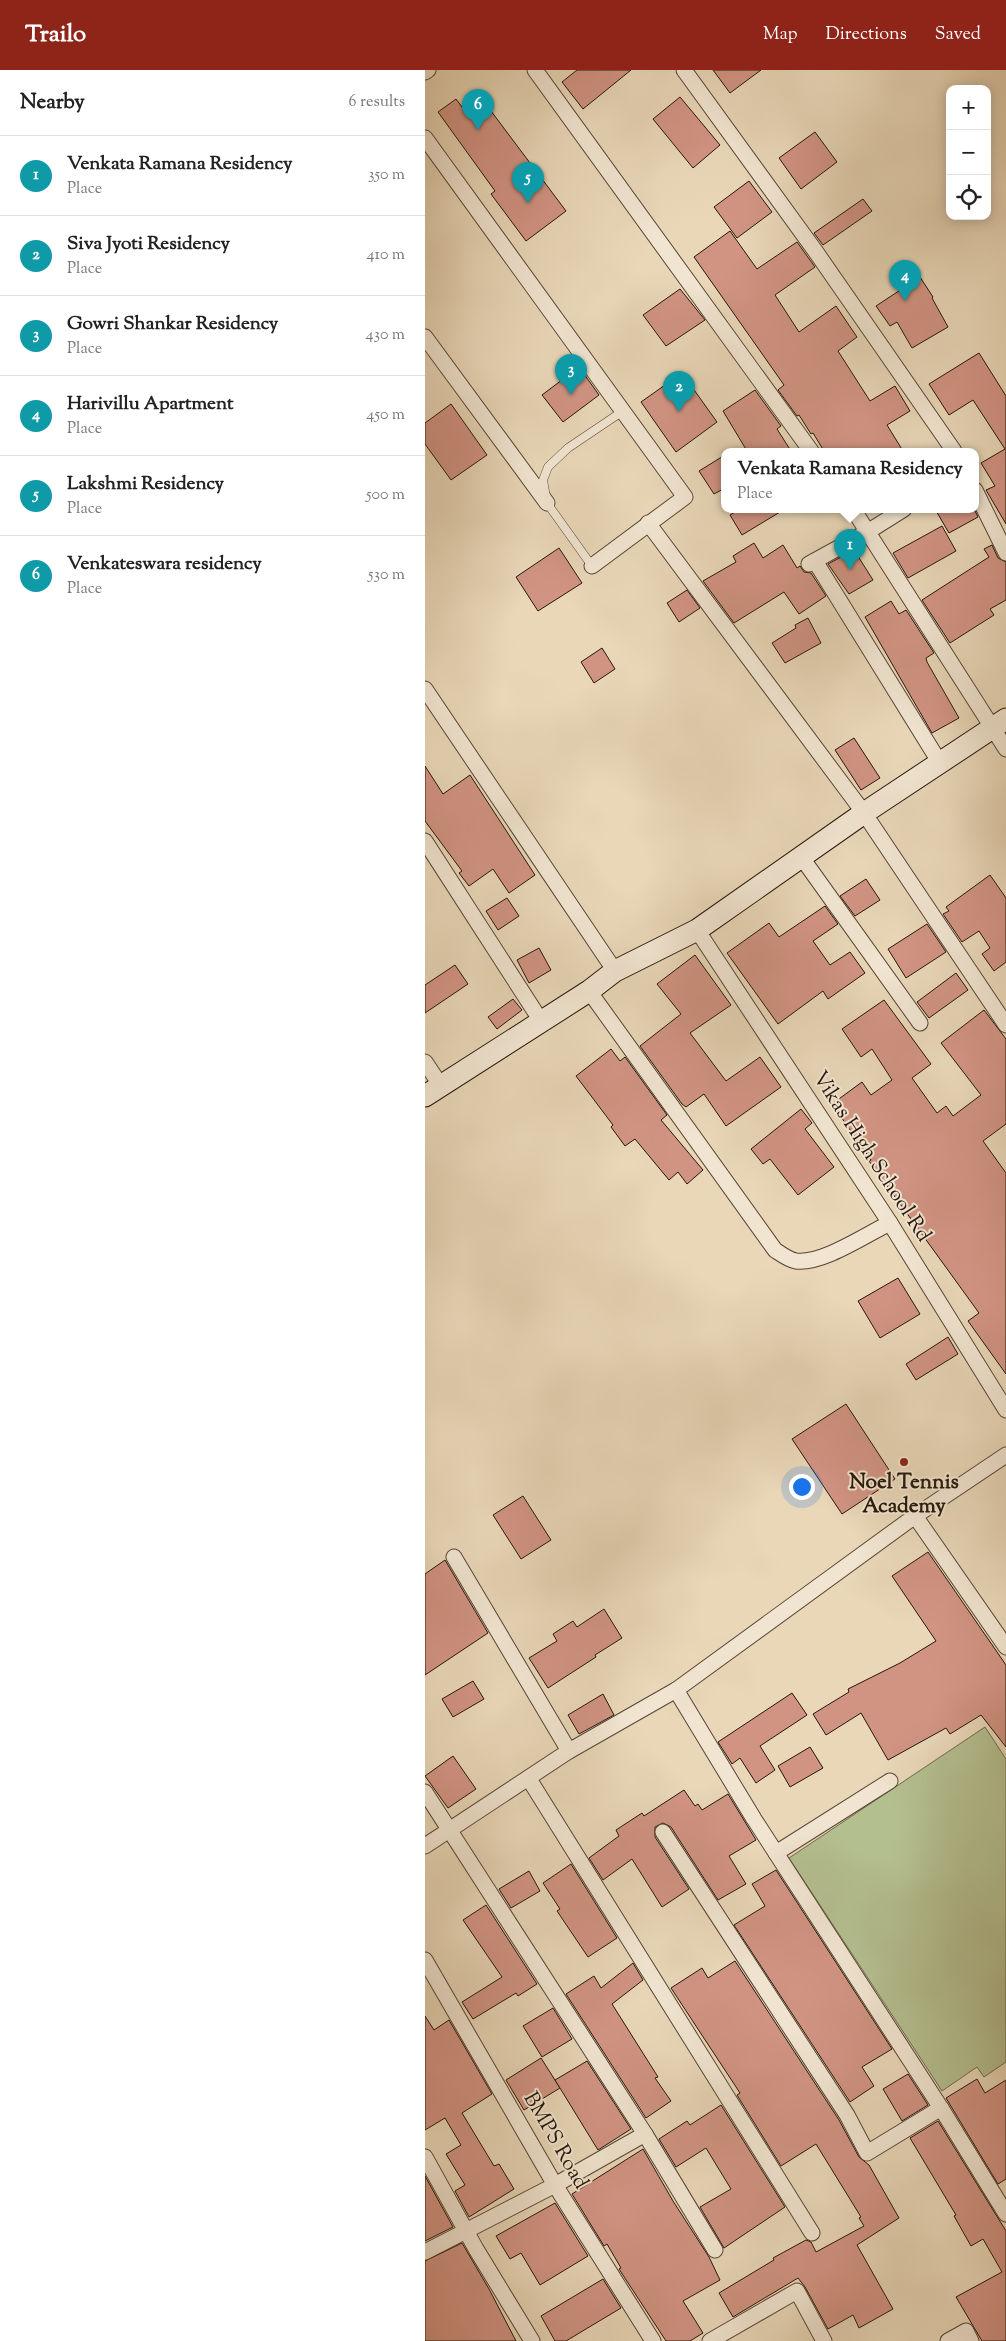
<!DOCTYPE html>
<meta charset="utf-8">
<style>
body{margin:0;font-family:"Sorts Mill Goudy",serif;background:#f2f2f2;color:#222}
.controls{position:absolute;right:15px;top:15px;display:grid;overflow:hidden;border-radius:10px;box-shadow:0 2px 12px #0003}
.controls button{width:45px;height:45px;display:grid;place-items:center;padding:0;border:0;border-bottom:1px solid #e0e0e0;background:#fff;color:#222;font:25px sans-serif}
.you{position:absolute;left:376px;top:1416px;width:18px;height:18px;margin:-12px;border:4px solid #fff;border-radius:50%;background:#1a73e8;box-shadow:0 0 0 8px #1a73e833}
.badge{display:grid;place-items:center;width:32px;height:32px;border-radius:50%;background:#8f2418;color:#fff;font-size:16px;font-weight:700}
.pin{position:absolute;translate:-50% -41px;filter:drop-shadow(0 1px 2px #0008)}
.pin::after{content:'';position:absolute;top:26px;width:18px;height:15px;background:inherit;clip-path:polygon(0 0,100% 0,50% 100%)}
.popup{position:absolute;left:296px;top:378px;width:258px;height:65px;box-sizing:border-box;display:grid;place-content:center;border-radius:10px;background:#fff;filter:drop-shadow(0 1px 4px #0005);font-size:16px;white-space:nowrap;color:#767676}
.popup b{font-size:19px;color:#222}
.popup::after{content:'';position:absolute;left:50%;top:100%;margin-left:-10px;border:10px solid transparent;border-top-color:#fff}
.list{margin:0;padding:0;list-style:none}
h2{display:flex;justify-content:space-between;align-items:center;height:65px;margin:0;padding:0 20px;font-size:21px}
h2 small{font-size:16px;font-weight:400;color:#767676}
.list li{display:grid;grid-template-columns:32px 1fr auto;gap:15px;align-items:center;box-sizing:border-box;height:80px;padding:0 20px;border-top:1px solid #e0e0e0}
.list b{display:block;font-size:19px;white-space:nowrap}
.list p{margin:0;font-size:16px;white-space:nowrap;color:#767676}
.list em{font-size:16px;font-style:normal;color:#767676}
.icon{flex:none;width:28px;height:28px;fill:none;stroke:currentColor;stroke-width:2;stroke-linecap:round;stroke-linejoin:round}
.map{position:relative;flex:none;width:581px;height:2271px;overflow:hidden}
header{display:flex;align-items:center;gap:30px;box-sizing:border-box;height:70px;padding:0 25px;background:#8f2418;color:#fff}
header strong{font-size:24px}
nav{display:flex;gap:28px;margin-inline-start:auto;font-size:18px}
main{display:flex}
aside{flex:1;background:#fff}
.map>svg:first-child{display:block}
.green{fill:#b4bf90;stroke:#6e6a4d}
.building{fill:#d19483;stroke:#27160a}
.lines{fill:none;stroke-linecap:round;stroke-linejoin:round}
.lane-casing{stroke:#584636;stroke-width:9}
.street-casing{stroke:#584636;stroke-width:17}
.secondary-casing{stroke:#27160a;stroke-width:23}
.lane{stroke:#f1e5d1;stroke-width:8}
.street{stroke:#f1e5d1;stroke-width:15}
.secondary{stroke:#f1e5d1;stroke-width:21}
.poi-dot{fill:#8f2418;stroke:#f1e5d1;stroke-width:2}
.labels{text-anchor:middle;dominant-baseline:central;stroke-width:4;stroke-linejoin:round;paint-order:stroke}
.street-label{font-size:21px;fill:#27160a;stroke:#f1e5d1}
.poi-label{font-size:21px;font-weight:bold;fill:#27160a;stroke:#f1e5d1}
</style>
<header>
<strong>Trailo</strong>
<nav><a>Map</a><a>Directions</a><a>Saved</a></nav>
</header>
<main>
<aside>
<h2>Nearby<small>6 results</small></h2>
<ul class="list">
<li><span class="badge" style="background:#0f9aa8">1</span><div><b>Venkata Ramana Residency</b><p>Place</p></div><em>350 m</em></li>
<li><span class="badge" style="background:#0f9aa8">2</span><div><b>Siva Jyoti Residency</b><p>Place</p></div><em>410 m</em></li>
<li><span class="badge" style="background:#0f9aa8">3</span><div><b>Gowri Shankar Residency</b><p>Place</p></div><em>430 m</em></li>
<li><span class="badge" style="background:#0f9aa8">4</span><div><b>Harivillu Apartment</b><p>Place</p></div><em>450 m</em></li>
<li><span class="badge" style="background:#0f9aa8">5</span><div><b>Lakshmi Residency</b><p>Place</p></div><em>500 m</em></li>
<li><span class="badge" style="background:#0f9aa8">6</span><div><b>Venkateswara residency</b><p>Place</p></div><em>530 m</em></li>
</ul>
</aside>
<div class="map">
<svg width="581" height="2271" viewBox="0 0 581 2271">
<rect width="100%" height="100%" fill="#e9d7b8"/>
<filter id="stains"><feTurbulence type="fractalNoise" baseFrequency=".004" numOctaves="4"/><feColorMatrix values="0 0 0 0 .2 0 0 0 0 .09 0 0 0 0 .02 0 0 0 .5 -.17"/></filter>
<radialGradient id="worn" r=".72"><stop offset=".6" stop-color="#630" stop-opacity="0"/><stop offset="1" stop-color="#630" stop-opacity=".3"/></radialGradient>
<path class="green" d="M 560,1657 L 581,1689 L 581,1992 L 559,2007 L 552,1997 L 517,2021 L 364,1788 Z"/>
<g class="building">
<path d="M 152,0 L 206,0 L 158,39 L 137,12 Z"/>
<path d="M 288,0 L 336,0 L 305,23 Z"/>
<path d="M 54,25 L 141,141 L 101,171 L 66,124 L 70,121 L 13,42 L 31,29 L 37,37 Z"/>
<path d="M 255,27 L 295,75 L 268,98 L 228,49 Z"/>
<path d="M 390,62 L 412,92 L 376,119 L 354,88 Z"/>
<path d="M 324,111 L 347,142 L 312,168 L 289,137 Z"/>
<path d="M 438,129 L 447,141 L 398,175 L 389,163 Z"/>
<path d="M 305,161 L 332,199 L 372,172 L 390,197 L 350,225 L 374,262 L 411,236 L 432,267 L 413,281 L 445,331 L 470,316 L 485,341 L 462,355 L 478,381 L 399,381 L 388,363 L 386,364 L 374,345 L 372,346 L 353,320 L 359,315 L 269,187 Z"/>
<path d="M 495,207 L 508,227 L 507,228 L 523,257 L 487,278 L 472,252 L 465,256 L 451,236 Z"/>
<path d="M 255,219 L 280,250 L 241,276 L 218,245 Z"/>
<path d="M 554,283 L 581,326 L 581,454 L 561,420 L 570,416 L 556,393 L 580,379 L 548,330 L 524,345 L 504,314 Z"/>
<path d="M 154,297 L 174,325 L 138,352 L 117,325 Z"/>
<path d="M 257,303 L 292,352 L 251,382 L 216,332 Z"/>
<path d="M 330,320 L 356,356 L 352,359 L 366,381 L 322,381 L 298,341 Z"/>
<path d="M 26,334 L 62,385 L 26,410 L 0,374 L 0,353 Z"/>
<path d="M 300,385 L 300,418 L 289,424 L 274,401 Z"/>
<path d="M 315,439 L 360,439 L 317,465 L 305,445 Z"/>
<path d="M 510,439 L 549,439 L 553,447 L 524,463 Z"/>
<path d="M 517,456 L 531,481 L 483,508 L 468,483 Z"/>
<path d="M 329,473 L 338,488 L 358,475 L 372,498 L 375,496 L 379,502 L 386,503 L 401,526 L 374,544 L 359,522 L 309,553 L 278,511 L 311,492 L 308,486 Z"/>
<path d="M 567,475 L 573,488 L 581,492 L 581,530 L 565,539 L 569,545 L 525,573 L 497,530 L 564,487 L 559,479 Z"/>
<path d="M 134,478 L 157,513 L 113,541 L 91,507 Z"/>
<path d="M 429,480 L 448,510 L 424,524 L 403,494 Z"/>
<path d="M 262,520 L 275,538 L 254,552 L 242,533 Z"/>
<path d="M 466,531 L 474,544 L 481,540 L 509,583 L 501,588 L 502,592 L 534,648 L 507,663 L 440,547 Z"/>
<path d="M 383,548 L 396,573 L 360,593 L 347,573 L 371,558 L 370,555 Z"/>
<path d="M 177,578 L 190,599 L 169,613 L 156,592 Z"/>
<path d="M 429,668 L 455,708 L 436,720 L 410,680 Z"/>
<path d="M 0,696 L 18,724 L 45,705 L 110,805 L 84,823 L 68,799 L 44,816 L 34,803 L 37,801 L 0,751 Z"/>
<path d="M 565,805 L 581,828 L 581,892 L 569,901 L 557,884 L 565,878 L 554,861 L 537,872 L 518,844 L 524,841 L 521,837 Z"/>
<path d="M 441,809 L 455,830 L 430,846 L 415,826 Z"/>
<path d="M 82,828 L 94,846 L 73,860 L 61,841 Z"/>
<path d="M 400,836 L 413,854 L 388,871 L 405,895 L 425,882 L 440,903 L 403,929 L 398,921 L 353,954 L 302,883 L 344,853 L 354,867 Z"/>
<path d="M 502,854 L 521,882 L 481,908 L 463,879 Z"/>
<path d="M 114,878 L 126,900 L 104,913 L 92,890 Z"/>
<path d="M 270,885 L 306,935 L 265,963 L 301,1011 L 335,987 L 356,1017 L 301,1056 L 279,1024 L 261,1037 L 257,1034 L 215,976 L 256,944 L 232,914 Z"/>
<path d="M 30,895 L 43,914 L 0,943 L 0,915 Z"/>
<path d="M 531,903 L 543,920 L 504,948 L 492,932 Z"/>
<path d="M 88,929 L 97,940 L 72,959 L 63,947 Z"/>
<path d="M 459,930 L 506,994 L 487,1008 L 512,1043 L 521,1036 L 528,1046 L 556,1025 L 516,973 L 559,940 L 581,969 L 581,1054 L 558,1071 L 581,1103 L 581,1304 L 543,1251 L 554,1243 L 444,1091 L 446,1090 L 407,1034 L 437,1012 L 446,1025 L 467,1010 L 447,979 L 436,987 L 417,959 Z"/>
<path d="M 186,979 L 195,991 L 200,987 L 242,1045 L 236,1050 L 278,1100 L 262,1114 L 253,1102 L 244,1110 L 210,1069 L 200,1076 L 186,1057 L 188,1055 L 151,1006 Z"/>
<path d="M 376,1039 L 387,1053 L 380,1059 L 409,1097 L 373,1125 L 345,1089 L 338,1094 L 326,1079 Z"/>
<path d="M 473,1208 L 495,1244 L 455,1268 L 433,1231 Z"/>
<path d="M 523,1267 L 533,1284 L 491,1310 L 481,1294 Z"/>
<path d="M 421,1334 L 470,1409 L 417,1444 L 367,1369 Z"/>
<path d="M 98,1426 L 126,1470 L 96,1489 L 68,1445 Z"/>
<path d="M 503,1482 L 581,1595 L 581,1677 L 556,1645 L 525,1664 L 521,1658 L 463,1690 L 436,1643 L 401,1665 L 388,1644 L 424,1622 L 423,1619 L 475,1593 L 511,1571 L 467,1506 Z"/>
<path d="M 20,1490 L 63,1563 L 0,1605 L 0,1504 Z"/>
<path d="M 179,1539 L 197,1568 L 170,1585 L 171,1587 L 123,1618 L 104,1588 L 132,1571 L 128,1564 L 148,1551 L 152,1557 Z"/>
<path d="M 48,1611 L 59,1629 L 28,1647 L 17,1629 Z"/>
<path d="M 367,1623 L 382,1645 L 335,1676 L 350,1700 L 331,1713 L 315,1688 L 307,1694 L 293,1672 Z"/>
<path d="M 178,1624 L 189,1645 L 154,1664 L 143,1645 Z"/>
<path d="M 385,1677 L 398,1698 L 365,1717 L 353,1696 Z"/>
<path d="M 28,1686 L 51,1719 L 23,1738 L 0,1706 Z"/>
<path d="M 259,1720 L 270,1736 L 273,1734 L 277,1740 L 303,1724 L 331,1770 L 304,1786 L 321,1814 L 293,1830 L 246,1757 L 238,1753 L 230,1757 L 230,1767 L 264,1819 L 237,1837 L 207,1789 L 178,1810 L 164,1788 L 194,1766 L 191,1760 L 217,1743 L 219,1746 Z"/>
<path d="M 146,1794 L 192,1868 L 163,1887 L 132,1841 L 135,1839 L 118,1813 Z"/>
<path d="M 351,1800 L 467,1979 L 437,1997 L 449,2016 L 425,2032 L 309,1855 L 340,1836 L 327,1814 Z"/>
<path d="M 104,1801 L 115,1821 L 86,1838 L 74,1819 Z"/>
<path d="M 61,1835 L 112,1914 L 93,1926 L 91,1923 L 48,1949 L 37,1932 L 77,1907 L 38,1850 Z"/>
<path d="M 310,1891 L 414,2050 L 434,2087 L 444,2095 L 474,2148 L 432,2175 L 468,2239 L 434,2258 L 428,2245 L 403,2259 L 380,2217 L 373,2208 L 308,2247 L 294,2223 L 349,2190 L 348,2188 L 381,2170 L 386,2172 L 391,2182 L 439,2156 L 434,2148 L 436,2147 L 391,2074 L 356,2096 L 312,2025 L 315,2023 L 246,1918 L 277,1898 L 283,1908 Z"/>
<path d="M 208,1893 L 218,1910 L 187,1934 L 233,2007 L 230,2008 L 246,2031 L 221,2048 L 141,1924 L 169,1906 L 176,1918 Z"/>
<path d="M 128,1938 L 147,1969 L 117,1987 L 98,1956 Z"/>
<path d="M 0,1946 L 9,1960 L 24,1950 L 67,2024 L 37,2043 L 69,2096 L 74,2094 L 89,2119 L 44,2147 L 30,2121 L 40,2115 L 21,2084 L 36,2075 L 20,2048 L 0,2060 Z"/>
<path d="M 116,1988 L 135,2018 L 99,2040 L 81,2010 Z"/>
<path d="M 162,1991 L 206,2059 L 173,2080 L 130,2010 Z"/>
<path d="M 483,2004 L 503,2035 L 477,2051 L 458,2019 Z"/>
<path d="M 552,2009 L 560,2023 L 581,2010 L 581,2109 L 573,2114 L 521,2028 Z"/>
<path d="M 296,2035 L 360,2137 L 299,2178 L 275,2137 L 306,2119 L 281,2078 L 251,2097 L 234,2069 L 262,2051 L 265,2055 Z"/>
<path d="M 513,2051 L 581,2161 L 581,2271 L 557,2271 L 531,2227 L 577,2202 L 558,2169 L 546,2176 L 529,2146 L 531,2145 L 485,2068 Z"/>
<path d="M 218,2079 L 248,2131 L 284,2187 L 295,2210 L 258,2231 L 278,2263 L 265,2271 L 241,2271 L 194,2199 L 196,2198 L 182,2174 L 179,2176 L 147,2124 Z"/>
<path d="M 0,2106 L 28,2157 L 0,2171 Z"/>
<path d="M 130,2133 L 163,2186 L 115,2215 L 96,2183 L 85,2189 L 71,2166 Z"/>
<path d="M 37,2173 L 64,2219 L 91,2271 L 0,2271 L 0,2191 Z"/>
<path d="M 178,2209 L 196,2238 L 141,2271 L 130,2271 L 116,2246 Z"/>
</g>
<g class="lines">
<defs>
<path id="lane" d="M 167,496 L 122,433 L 118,410 L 123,397 L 143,378 L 198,341"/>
<g id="street">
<path d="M 110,0 L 386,381"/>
<path d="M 259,0 L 391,182 L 529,381"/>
<path d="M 0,2 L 3,0"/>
<path d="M 0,68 L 260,427 L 167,496"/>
<path d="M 0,267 L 122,433"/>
<path d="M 550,420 L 581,483"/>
<path d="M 428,439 L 581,679"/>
<path d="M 223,453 L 439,743 L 581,955"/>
<path d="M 390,491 L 515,693"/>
<path d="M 384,494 L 444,461 L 479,439"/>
<path d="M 0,619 L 190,901"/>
<path d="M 0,771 L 116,951"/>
<path d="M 377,788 L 495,953"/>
<path d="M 272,860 L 465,1153 L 581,1340"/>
<path d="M 164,921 L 350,1180 C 356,1184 364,1190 371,1191 C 398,1194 440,1165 465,1153"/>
<path d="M 0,992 L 16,1016"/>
<path d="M 581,1385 L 490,1446 L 581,1577"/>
<path d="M 251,1620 L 329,1749 L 516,2038 L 581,2144"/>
<path d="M 144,1681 L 251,1620 L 490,1446"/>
<path d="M 104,1709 L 387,2163"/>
<path d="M 0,1722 L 220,2064 L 290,2180"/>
<path d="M 238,1762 L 422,2045 L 442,2083 L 516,2038"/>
<path d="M 0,1776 L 144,1681 L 29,1487"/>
<path d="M 351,1783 L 465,1711"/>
<path d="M 0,1890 L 130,2115 L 228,2271"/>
<path d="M 0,2087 L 51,2179 L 107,2271"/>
<path d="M 0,2182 L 130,2115 L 220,2064"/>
<path d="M 285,2271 L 372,2221 L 399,2271"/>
<path d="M 523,2271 L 541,2261 L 546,2271"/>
</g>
<path id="secondary" d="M 0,1026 L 164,921 L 190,901 L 272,860 L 439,743 L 581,649"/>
</defs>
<use href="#lane" class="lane-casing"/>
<use href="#street" class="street-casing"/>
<use href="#secondary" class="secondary-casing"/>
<use href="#lane" class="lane"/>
<use href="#street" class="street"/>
<use href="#secondary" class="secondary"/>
</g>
<circle class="poi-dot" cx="479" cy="1392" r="5"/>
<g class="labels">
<g class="street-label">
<text transform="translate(446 1087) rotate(57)">Vikas High School Rd</text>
<text transform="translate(130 2071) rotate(60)">BMPS Road</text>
</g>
<g class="poi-label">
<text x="479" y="1413">Noel Tennis<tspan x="479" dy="24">Academy</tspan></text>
</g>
</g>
<rect width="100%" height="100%" filter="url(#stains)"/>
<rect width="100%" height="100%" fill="url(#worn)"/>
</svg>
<div class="controls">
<button>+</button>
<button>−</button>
<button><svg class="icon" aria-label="locate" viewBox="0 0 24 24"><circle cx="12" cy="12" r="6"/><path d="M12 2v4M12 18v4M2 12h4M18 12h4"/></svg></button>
</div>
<div class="you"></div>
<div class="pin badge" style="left:425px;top:500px;background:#0f9aa8">1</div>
<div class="popup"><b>Venkata Ramana Residency</b>Place</div>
<div class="pin badge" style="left:254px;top:342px;background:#0f9aa8">2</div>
<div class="pin badge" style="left:146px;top:325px;background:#0f9aa8">3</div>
<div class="pin badge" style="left:480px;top:231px;background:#0f9aa8">4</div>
<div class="pin badge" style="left:103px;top:133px;background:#0f9aa8">5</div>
<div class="pin badge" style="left:53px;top:60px;background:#0f9aa8">6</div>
</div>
</main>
